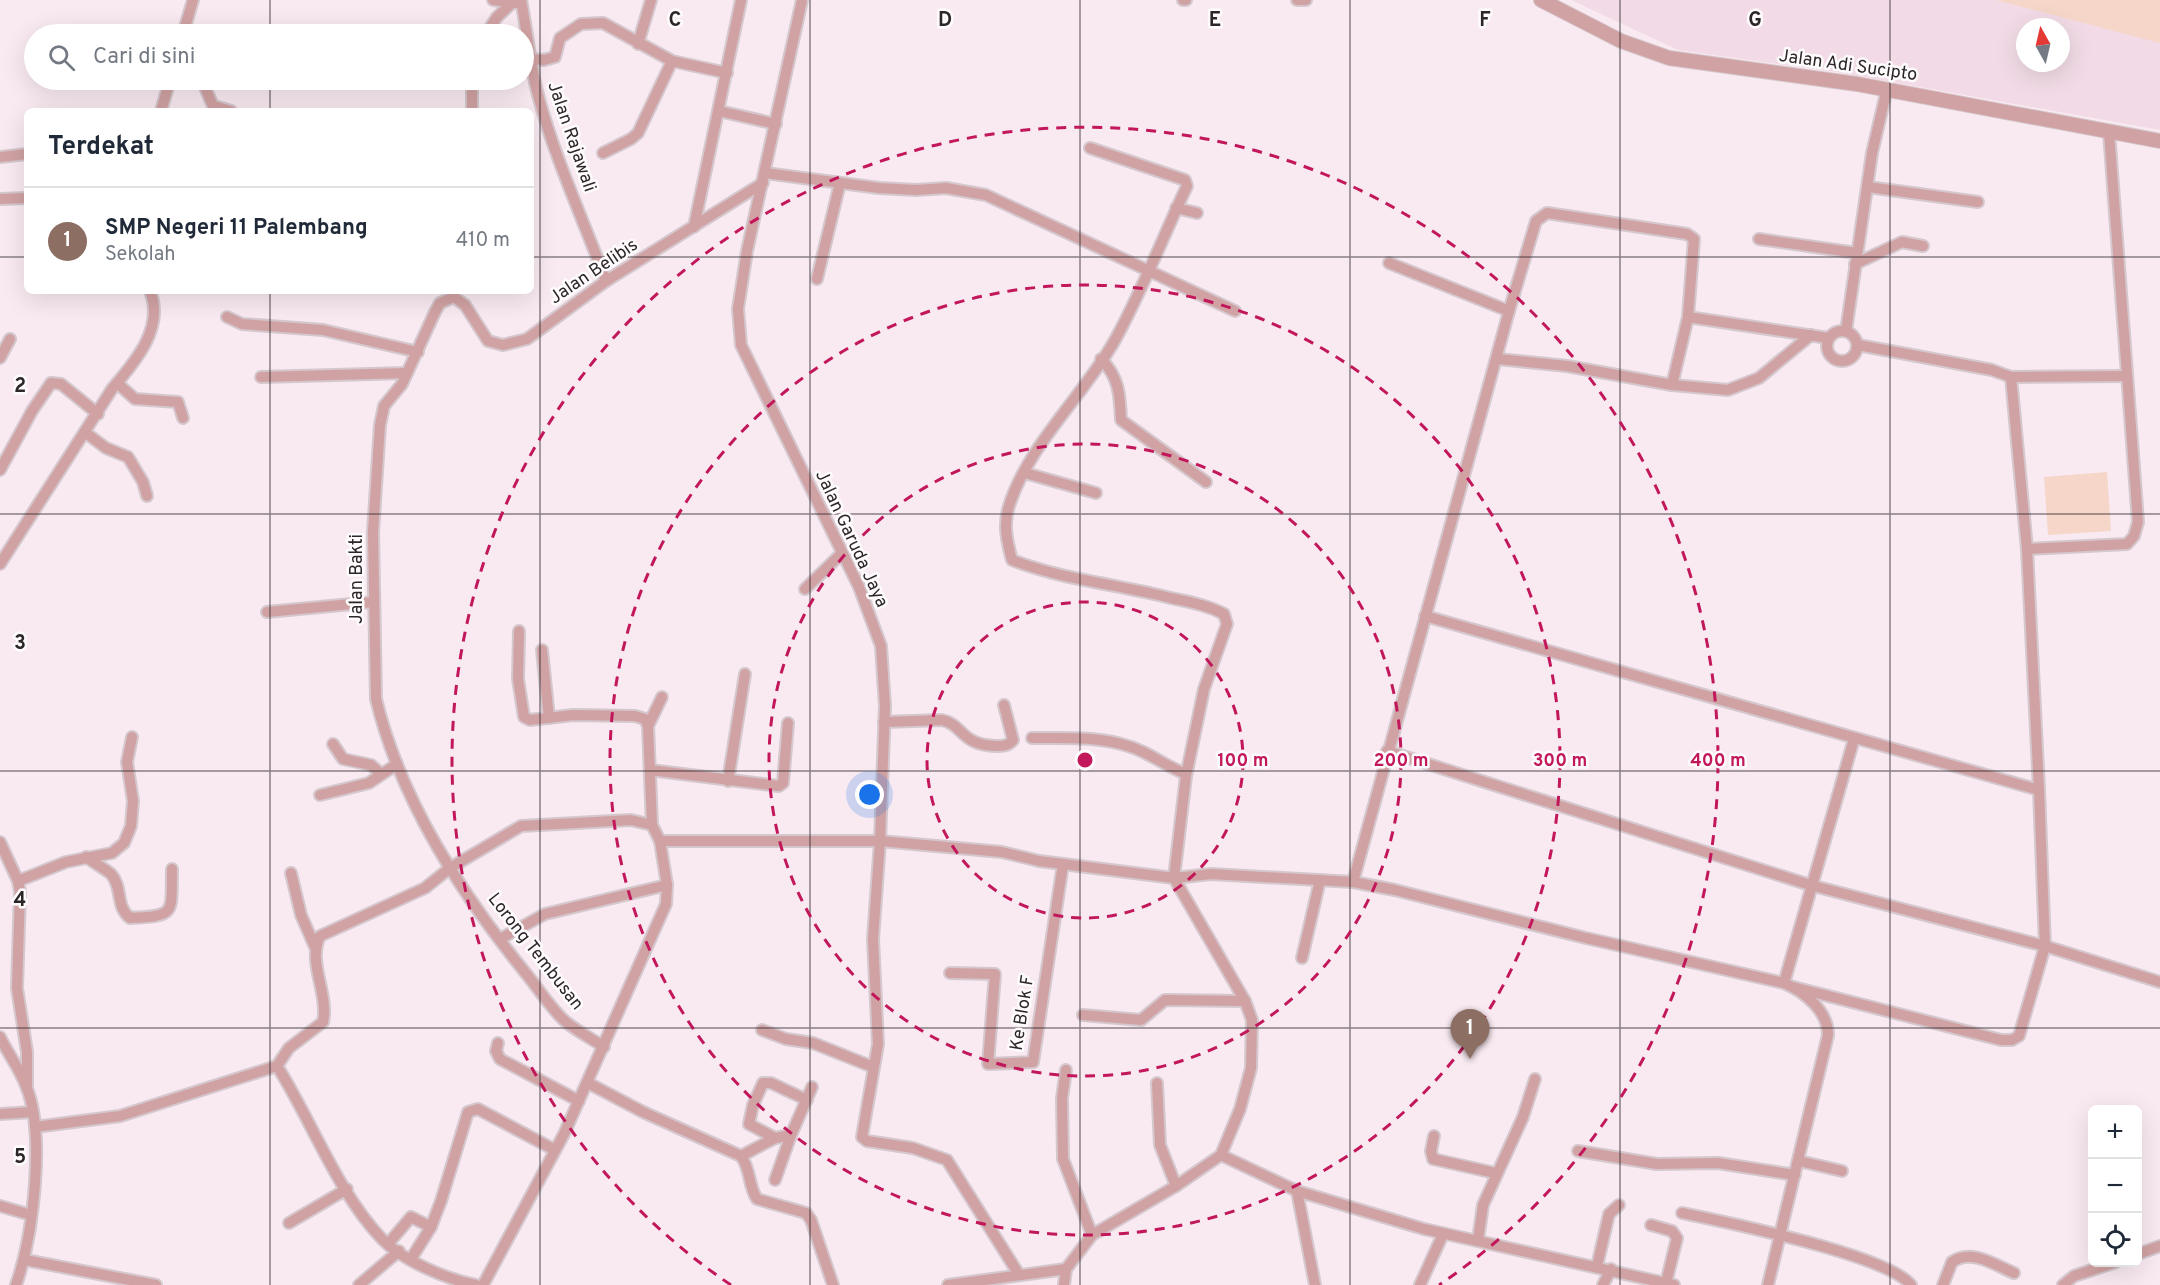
<!DOCTYPE html>
<html lang="id">
<meta charset="utf-8">
<style>
body{margin:0;font-family:Overpass,sans-serif;background:#f6f6f7;color:#1f2937}
.controls{position:absolute;right:18px;bottom:18px;display:grid;overflow:hidden;border-radius:9px;box-shadow:0 6px 24px #0002}
.controls button{width:54px;height:54px;display:grid;place-items:center;padding:0;border:0;border-bottom:2px solid #e0e1e3;background:#fff;color:#1f2937;font:30px sans-serif}
.compass{position:absolute;left:2016px;top:18px;width:54px;height:54px;border-radius:50%;background:#fff;box-shadow:0 6px 24px #0002;rotate:352deg}
.you{position:absolute;left:870px;top:795px;width:21px;height:21px;margin:-15px;border:4px solid #fff;border-radius:50%;background:#1a73e8;box-shadow:0 0 0 9px #1a73e833}
.badge{display:grid;place-items:center;width:39px;height:39px;border-radius:50%;background:#317784;color:#fff;font-size:20px;font-weight:700}
.pin{position:absolute;translate:-50% -50px;filter:drop-shadow(0 2px 3px #0008)}
.pin::after{content:'';position:absolute;top:32px;width:21px;height:18px;background:inherit;clip-path:polygon(0 0,100% 0,50% 100%)}
.list{margin:0;padding:0;list-style:none}
h2{display:flex;justify-content:space-between;align-items:center;height:78px;margin:0;padding:0 24px;font-size:26px}
h2 small{font-size:20px;font-weight:400;color:#747a83}
.list li{display:grid;grid-template-columns:39px 1fr auto;gap:18px;align-items:center;box-sizing:border-box;height:108px;padding:0 24px;border-top:2px solid #e0e1e3}
.list b{display:block;font-size:22px;white-space:nowrap}
.list p{margin:0;font-size:20px;white-space:nowrap;color:#747a83}
.list em{font-size:20px;font-style:normal;color:#747a83}
.icon{flex:none;width:33px;height:33px;fill:none;stroke:currentColor;stroke-width:2;stroke-linecap:round;stroke-linejoin:round}
.map{position:relative;flex:none;width:2160px;height:1285px;overflow:hidden}
.search{position:absolute;background:#fff;box-shadow:0 6px 24px #0002;left:24px;top:24px;width:510px;height:66px;display:flex;align-items:center;gap:15px;box-sizing:border-box;padding:0 21px;border-radius:33px;color:#747a83;font-size:22px}
.panel{position:absolute;background:#fff;box-shadow:0 6px 24px #0002;left:24px;top:108px;width:510px;height:186px;border-radius:9px}
.map>svg:first-child{display:block}
.built{fill:#f2dbe6;fill-rule:evenodd}
.green{fill:#f5d6c9}
.lines{fill:none;stroke-linecap:round;stroke-linejoin:round}
.minor-casing{stroke:#d4c7cd;stroke-width:14}
.tertiary-casing{stroke:#d4c7cd;stroke-width:16}
.minor{stroke:#d1a2a3;stroke-width:10}
.tertiary{stroke:#d1a2a3;stroke-width:14}
.grid{fill:none;stroke:#2c2629;stroke-width:1.5;stroke-opacity:0.55}
.ring{fill:none;stroke:#c2185b;stroke-width:3;stroke-dasharray:10 8}
.labels{text-anchor:middle;dominant-baseline:central;stroke-width:5;stroke-linejoin:round;paint-order:stroke}
.street-label{font-size:18px;fill:#2c2629;stroke:#fefbfd}
.grid-label{font-size:20px;text-anchor:middle;font-weight:bold;fill:#2c2629;stroke:#fefbfd;stroke-width:5;stroke-linejoin:round;paint-order:stroke}
.centre{fill:#c2185b;stroke:#fefbfd;stroke-width:3}
.ring-label{font-size:18px;text-anchor:middle;font-weight:bold;fill:#c2185b;stroke:#fefbfd;stroke-width:5;stroke-linejoin:round;paint-order:stroke}
</style>
<div class="map">
<svg width="2160" height="1285" viewBox="0 0 2160 1285">
<rect width="100%" height="100%" fill="#f9eaf1"/>
<path class="built" d="M 1571,0 L 2160,0 L 2160,130 L 1836,72 L 1678,50 ZM 2025,27 L 2061,27 L 2061,63 L 2025,63 Z"/>
<g class="green">
<path d="M 1996,0 L 2160,0 L 2160,43 Z"/>
<path d="M 2107,472 L 2111,531 L 2048,535 L 2044,477 Z"/>
</g>
<g class="lines">
<defs>
<g id="minor">
<path d="M 493,0 L 517,3"/>
<path d="M 521,0 C 527,31 530,64 538,95 C 555,159 583,219 606,281"/>
<path d="M 802,0 L 747,251 L 738,309 L 741,345 L 859,587 L 881,646 L 885,706 L 880,841 L 873,939 L 878,1044 L 862,1137 L 867,1141 L 913,1148 L 947,1160 L 1018,1273"/>
<path d="M 1183,0 L 1186,0"/>
<path d="M 1297,0 L 1306,0"/>
<path d="M 183,34 L 193,0"/>
<path d="M 486,34 L 497,17 L 512,3"/>
<path d="M 638,44 L 651,0"/>
<path d="M 532,59 L 544,60 L 555,57 L 560,38 L 581,24 L 603,23 L 672,61 L 727,73"/>
<path d="M 202,80 L 215,111"/>
<path d="M 472,80 L 472,111"/>
<path d="M 214,106 L 231,111"/>
<path d="M 161,111 L 170,80"/>
<path d="M 719,111 L 776,124"/>
<path d="M 603,153 L 631,139 L 638,133 L 672,61"/>
<path d="M 0,157 L 27,154"/>
<path d="M 765,173 L 879,188 L 916,190 L 946,188 L 986,195 L 1235,311"/>
<path d="M 1868,187 L 1978,202"/>
<path d="M 0,199 L 27,198"/>
<path d="M 1176,208 L 1197,213"/>
<path d="M 694,227 L 741,0"/>
<path d="M 1759,239 L 1857,253"/>
<path d="M 1855,264 L 1902,242 L 1923,246"/>
<path d="M 817,279 L 840,183"/>
<path d="M 454,297 L 440,303 L 435,312 L 402,384 L 384,406 L 380,425 L 373,532 L 376,699 C 401,802 462,895 528,976 C 540,991 552,1010 566,1022 C 577,1031 592,1039 604,1047"/>
<path d="M 454,297 L 465,305 L 488,341 L 503,345 L 527,339 L 606,281 L 763,183"/>
<path d="M 1509,311 L 1536,221 L 1547,213 L 1687,234 L 1694,239 L 1688,317 L 1828,338"/>
<path d="M 227,317 L 242,324 L 323,330 L 418,352"/>
<circle cx="1842" cy="346" r="15"/>
<path d="M 1846,331 L 1872,153 L 1887,89"/>
<path d="M 1858,345 L 1992,370 L 2011,377 L 2126,376"/>
<path d="M 0,358 L 10,339"/>
<path d="M 1101,359 C 1119,377 1120,395 1121,420 L 1206,482"/>
<path d="M 1498,359 L 1567,366 L 1672,385 L 1728,390 L 1759,378 L 1811,335"/>
<path d="M 261,377 L 407,373"/>
<path d="M 2011,377 L 2027,549 L 2127,544 L 2134,536 L 2138,522 L 2109,132"/>
<path d="M 117,383 L 135,399 L 178,402 L 183,418"/>
<path d="M 1672,385 L 1688,317"/>
<path d="M 86,433 L 106,448 L 128,457 L 143,482 L 147,496"/>
<path d="M 0,470 L 32,411 L 51,383 L 61,384 L 98,414"/>
<path d="M 1025,473 L 1096,493"/>
<path d="M 2027,549 L 2039,790"/>
<path d="M 0,564 L 112,389 C 135,362 165,328 150,291"/>
<path d="M 805,589 L 842,553"/>
<path d="M 267,612 L 373,602"/>
<path d="M 1425,616 L 2039,790 L 2045,946 L 2019,1036 L 2012,1040 L 2001,1040 L 1793,987"/>
<path d="M 519,631 L 518,679 L 524,717 L 530,720 L 573,715 L 635,716 L 645,719 L 648,726 L 652,825"/>
<path d="M 542,650 L 549,718"/>
<path d="M 884,722 L 942,720 C 964,725 960,745 996,746 C 1003,746 1008,746 1013,740 L 1004,705"/>
<path d="M 648,726 L 662,697"/>
<path d="M 1032,738 C 1065,738 1099,736 1131,747 C 1150,753 1167,767 1186,774"/>
<path d="M 333,744 L 343,759 L 371,765 L 381,774"/>
<path d="M 1387,751 L 1810,885 L 2045,946 L 2160,982"/>
<path d="M 650,770 L 779,786 L 783,783 L 788,723"/>
<path d="M 728,781 L 745,674"/>
<path d="M 320,795 L 369,783 L 397,764"/>
<path d="M 0,842 L 18,881 L 20,892 L 17,988 L 27,1052 L 27,1085"/>
<path d="M 86,857 C 94,863 104,868 111,874 C 123,887 115,906 130,918 C 177,916 171,914 172,869"/>
<path d="M 291,873 L 301,915 L 315,947"/>
<path d="M 18,881 L 66,862 L 112,853 L 124,843 L 131,826 L 133,801 L 127,762 L 132,737"/>
<path d="M 1353,882 L 1395,890 L 1586,938 L 1784,983 C 1805,992 1828,1011 1828,1035 L 1768,1285"/>
<path d="M 500,939 L 545,914 L 667,885"/>
<path d="M 1302,958 L 1320,880"/>
<path d="M 950,973 L 995,974 L 988,1064 L 1033,1062 L 1063,864"/>
<path d="M 1784,983 L 1854,739"/>
<path d="M 1083,1015 L 1141,1020 L 1165,1000 L 1245,1001"/>
<path d="M 762,1030 L 786,1039 L 813,1043 L 873,1067"/>
<path d="M 0,1037 C 8,1054 20,1069 26,1086 C 46,1134 33,1236 16,1285"/>
<path d="M 498,1043 L 496,1051 L 500,1059 L 579,1101"/>
<path d="M 1066,1070 L 1062,1098 L 1063,1159 L 1092,1235"/>
<path d="M 588,1083 L 643,1112 L 741,1156 C 751,1169 748,1186 757,1199 L 806,1213 L 811,1220 L 833,1285"/>
<path d="M 1157,1083 L 1160,1145 L 1176,1186"/>
<path d="M 0,1114 L 33,1112"/>
<path d="M 35,1127 L 120,1116 L 277,1066"/>
<path d="M 1434,1136 L 1431,1151 L 1433,1159 L 1495,1173"/>
<path d="M 775,1138 L 749,1124 L 753,1105 L 763,1083 L 771,1083 L 807,1100"/>
<path d="M 1578,1151 L 1657,1164 L 1718,1163 L 1795,1175"/>
<path d="M 1221,1155 L 1297,1191 L 1424,1229 L 1674,1285"/>
<path d="M 741,1156 L 775,1138 L 791,1135 L 812,1087"/>
<path d="M 1799,1161 L 1842,1171"/>
<path d="M 775,1180 L 791,1135"/>
<path d="M 1297,1191 L 1315,1285"/>
<path d="M 0,1206 L 31,1215"/>
<path d="M 1682,1213 C 1725,1222 1887,1255 1911,1285"/>
<path d="M 289,1223 L 347,1189"/>
<path d="M 1651,1225 L 1672,1231 L 1677,1238 L 1666,1283"/>
<path d="M 1478,1240 L 1483,1205 L 1523,1117 L 1535,1079"/>
<path d="M 388,1244 L 411,1217 L 431,1227"/>
<path d="M 2138,1254 L 2160,1246"/>
<path d="M 411,1259 L 431,1227 L 441,1201 L 468,1112 L 478,1109 L 555,1150"/>
<path d="M 25,1260 L 156,1285"/>
<path d="M 1597,1266 L 1609,1214 L 1619,1205"/>
<path d="M 1066,1269 L 1092,1235 L 1176,1186 L 1221,1155 L 1240,1109 L 1251,1068 L 1252,1020 L 1245,1001 L 1174,878 L 1186,776 L 1204,689 L 1227,624 L 1224,614 C 1207,605 1189,602 1171,598 C 1117,584 1063,580 1012,560 C 1007,542 1003,524 1009,506 C 1028,445 1085,394 1115,340 C 1142,291 1163,237 1187,186 L 1185,180 L 1090,148"/>
<path d="M 359,1285 L 399,1251"/>
<path d="M 476,1285 C 446,1279 403,1261 382,1239 C 337,1192 312,1121 277,1066 L 289,1048 L 323,1022 C 329,993 307,963 320,936 L 425,888 L 450,868 L 521,826 L 631,820 L 652,825 L 660,841 L 880,841 L 1002,852 L 1039,861 L 1174,878 L 1211,874 L 1353,882 L 1509,311 L 1389,263"/>
<path d="M 483,1285 L 564,1134 L 666,904 L 667,885 L 660,841"/>
<path d="M 948,1285 L 1066,1269 L 1064,1285"/>
<path d="M 1420,1285 L 1443,1234"/>
<path d="M 1603,1285 L 1611,1269"/>
<path d="M 1943,1285 L 1952,1262 C 1971,1248 1995,1265 2014,1273"/>
<path d="M 2063,1285 L 2074,1276 L 2116,1262"/>
</g>
<path id="tertiary" d="M 1541,0 L 1621,41 L 1669,58 L 1857,84 L 2160,141"/>
</defs>
<use href="#minor" class="minor-casing"/>
<use href="#tertiary" class="tertiary-casing"/>
<use href="#minor" class="minor"/>
<use href="#tertiary" class="tertiary"/>
</g>
<path class="grid" d="M 270,0 L 270,34M 540,0 L 540,1285M 810,0 L 810,1285M 1080,0 L 1080,1285M 1350,0 L 1350,1285M 1620,0 L 1620,1285M 1890,0 L 1890,1285M 270,80 L 270,111M 0,257 L 27,257M 531,257 L 2160,257M 270,291 L 270,1285M 0,514 L 2160,514M 0,771 L 2160,771M 0,1028 L 2160,1028"/>
<g class="ring">
<circle cx="1085" cy="760" r="158"/>
<circle cx="1085" cy="760" r="316"/>
<circle cx="1085" cy="760" r="475"/>
<path d="M731 1285A633 633 0 1 1 1439 1285"/>
</g>
<g class="labels">
<g class="street-label">
<text transform="translate(1848 66) rotate(8)">Jalan Adi Sucipto</text>
<text transform="translate(571 137) rotate(71)">Jalan Rajawali</text>
<text transform="translate(594 272) rotate(-34)">Jalan Belibis</text>
<text transform="translate(851 539) rotate(65)">Jalan Garuda Jaya</text>
<text transform="translate(357 579) rotate(-90)">Jalan Bakti</text>
<text transform="translate(535 952) rotate(52)">Lorong Tembusan</text>
<text transform="translate(1023 1013) rotate(-81)">Ke Blok F</text>
</g>
</g>
<g class="grid-label">
<text x="675" y="26">C</text>
<text x="945" y="26">D</text>
<text x="1215" y="26">E</text>
<text x="1485" y="26">F</text>
<text x="1755" y="26">G</text>
<text x="20" y="392">2</text>
<text x="20" y="649">3</text>
<text x="20" y="906">4</text>
<text x="20" y="1163">5</text>
</g>
<circle cx="1085" cy="760" r="9" class="centre"/>
<g class="ring-label">
<text x="1243" y="766">100 m</text>
<text x="1401" y="766">200 m</text>
<text x="1560" y="766">300 m</text>
<text x="1718" y="766">400 m</text>
</g>
</svg>
<div class="controls">
<button>+</button>
<button>−</button>
<button><svg class="icon" aria-label="locate" viewBox="0 0 24 24"><circle cx="12" cy="12" r="6"/><path d="M12 2v4M12 18v4M2 12h4M18 12h4"/></svg></button>
</div>
<svg class="compass" viewBox="-18 -18 36 36"><path d="M0-13l5 13h-10z" fill="#e53935"/><path d="M0 13l5-13h-10z" fill="#747a83"/></svg>
<div class="you"></div>
<div class="pin badge" style="left:1470px;top:1059px;background:#8d6e63">1</div>
<div class="search"><svg class="icon" aria-label="search" viewBox="0 0 24 24"><circle cx="10" cy="10" r="6"/><path d="M15 15l6 6"/></svg>Cari di sini</div>
<section class="panel">
<h2>Terdekat<small></small></h2>
<ul class="list">
<li><span class="badge" style="background:#8d6e63">1</span><div><b>SMP Negeri 11 Palembang</b><p>Sekolah</p></div><em>410 m</em></li>
</ul>
</section>
</div>
